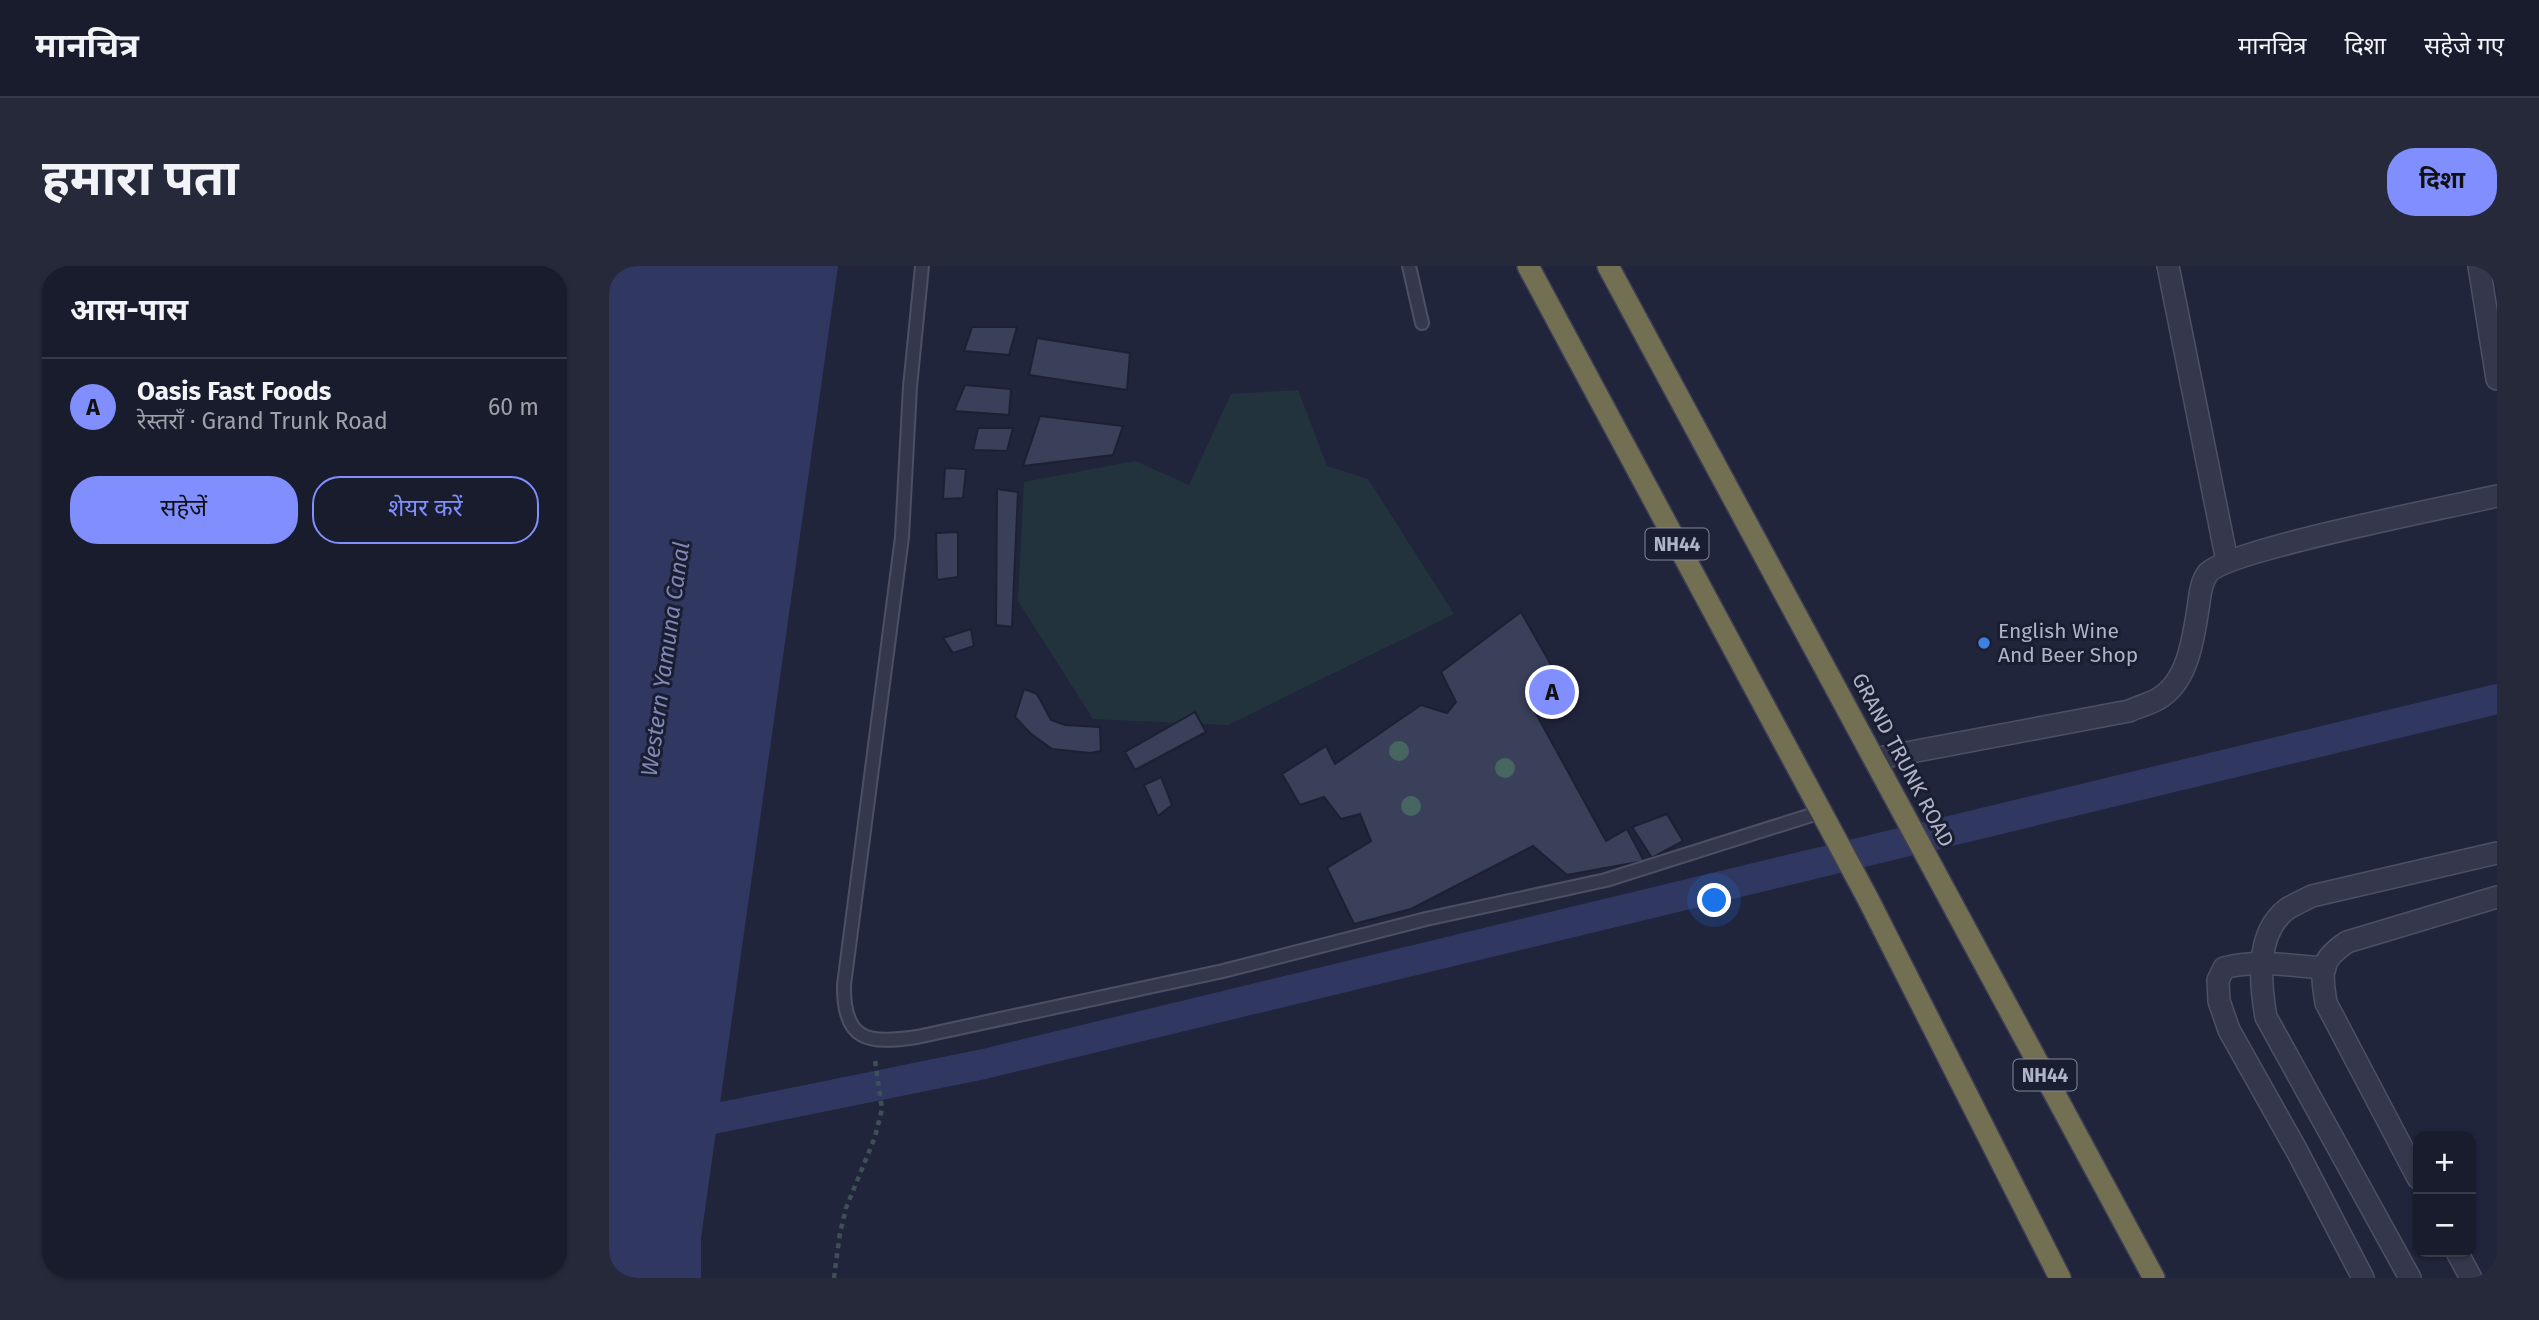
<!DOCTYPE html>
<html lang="hi">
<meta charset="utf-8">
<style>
body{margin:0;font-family:"Fira Sans","Noto Sans Devanagari",sans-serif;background:#262939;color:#f1f3f6}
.controls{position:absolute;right:21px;bottom:21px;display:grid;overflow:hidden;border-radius:14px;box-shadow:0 2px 5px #0004}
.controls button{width:63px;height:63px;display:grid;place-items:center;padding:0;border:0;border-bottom:2px solid #373a49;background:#191c2d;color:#f1f3f6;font:35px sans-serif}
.you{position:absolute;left:1106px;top:635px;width:24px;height:24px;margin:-18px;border:5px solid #fff;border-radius:50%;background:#1a73e8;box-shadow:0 0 0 10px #1a73e833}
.badge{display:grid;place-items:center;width:46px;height:46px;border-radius:50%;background:#808ffd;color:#111;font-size:23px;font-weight:700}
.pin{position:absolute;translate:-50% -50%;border:4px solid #fff;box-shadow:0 2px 7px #0006}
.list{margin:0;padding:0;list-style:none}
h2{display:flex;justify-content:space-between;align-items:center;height:91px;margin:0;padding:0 28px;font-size:30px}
h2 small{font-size:23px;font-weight:400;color:#9fa1aa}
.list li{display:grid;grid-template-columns:46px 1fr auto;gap:21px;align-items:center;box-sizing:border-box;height:98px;padding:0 28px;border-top:2px solid #373a49}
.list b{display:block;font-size:26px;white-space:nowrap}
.list p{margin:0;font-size:23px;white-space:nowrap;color:#9fa1aa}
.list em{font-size:23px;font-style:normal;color:#9fa1aa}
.actions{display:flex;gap:14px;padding:21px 28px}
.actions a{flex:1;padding:16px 0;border:2px solid #808ffd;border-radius:28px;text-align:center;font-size:24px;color:#808ffd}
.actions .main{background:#808ffd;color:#111}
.map{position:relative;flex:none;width:1888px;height:1012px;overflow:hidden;border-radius:28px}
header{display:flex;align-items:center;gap:42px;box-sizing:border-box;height:98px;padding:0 35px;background:#191c2d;border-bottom:2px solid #373a49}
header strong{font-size:33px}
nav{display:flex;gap:38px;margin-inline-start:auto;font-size:24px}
.intro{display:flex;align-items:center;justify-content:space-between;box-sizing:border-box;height:168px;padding:0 42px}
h1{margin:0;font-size:49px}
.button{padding:18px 32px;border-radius:28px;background:#808ffd;color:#111;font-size:24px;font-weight:700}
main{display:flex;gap:42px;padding:0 42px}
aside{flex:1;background:#191c2d;border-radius:28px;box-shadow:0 2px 5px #0004}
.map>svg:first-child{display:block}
.green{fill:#23333d}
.water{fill:#303760}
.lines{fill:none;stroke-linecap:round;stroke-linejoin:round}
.canal{stroke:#303760;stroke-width:30}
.building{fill:#3a3f5a;stroke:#1c2033;stroke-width:2}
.lane-casing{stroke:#4d5064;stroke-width:16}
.street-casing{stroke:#4d5064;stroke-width:24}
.highway-casing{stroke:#3d4054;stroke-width:24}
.path{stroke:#3e4f58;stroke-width:4.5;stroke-dasharray:5 5;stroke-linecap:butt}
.lane{stroke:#35384c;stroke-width:12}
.street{stroke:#35384c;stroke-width:21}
.highway{stroke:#736f52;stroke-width:21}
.tree{fill:#476561}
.shop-dot{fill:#3f7fe0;stroke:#1a1e31;stroke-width:2.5}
.labels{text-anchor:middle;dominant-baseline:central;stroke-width:6;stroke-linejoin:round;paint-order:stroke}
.shield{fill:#1a1e31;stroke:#83869b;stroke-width:2}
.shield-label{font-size:19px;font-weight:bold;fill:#b0b3c8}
.poi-label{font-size:21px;fill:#b0b3c8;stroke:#1a1e31;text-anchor:start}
.street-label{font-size:21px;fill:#b0b3c8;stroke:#1a1e31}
.water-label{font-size:23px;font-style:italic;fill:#7e87b6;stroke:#1a1e31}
</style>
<header>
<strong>मानचित्र</strong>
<nav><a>मानचित्र</a><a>दिशा</a><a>सहेजे गए</a></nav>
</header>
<div class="intro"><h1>हमारा पता</h1><a class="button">दिशा</a></div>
<main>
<aside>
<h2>आस-पास<small></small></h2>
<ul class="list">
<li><span class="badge">A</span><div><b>Oasis Fast Foods</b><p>रेस्तराँ · Grand Trunk Road</p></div><em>60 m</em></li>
</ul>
<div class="actions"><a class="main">सहेजें</a><a>शेयर करें</a></div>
</aside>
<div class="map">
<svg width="1888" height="1012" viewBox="0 0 1888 1012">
<rect width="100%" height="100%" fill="#21253c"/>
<path class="green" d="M 689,124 L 718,200 L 759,213 L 845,348 L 619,459 L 484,453 L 409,335 L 415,216 L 526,195 L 580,219 L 622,128 Z"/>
<path class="water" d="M 0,0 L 229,0 L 92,972 L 92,1012 L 0,1012 Z"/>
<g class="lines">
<path class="canal" d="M 0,874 L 375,798 L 1888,433"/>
</g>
<g class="building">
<path d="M 363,61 L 408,61 L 400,89 L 355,85 Z"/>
<path d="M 428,72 L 521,87 L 518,124 L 420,109 Z"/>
<path d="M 356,119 L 402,123 L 400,149 L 345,145 Z"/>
<path d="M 431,150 L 514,160 L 504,189 L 414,200 Z"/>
<path d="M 369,162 L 404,162 L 398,185 L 364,184 Z"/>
<path d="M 336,202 L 357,203 L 354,232 L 334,233 Z"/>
<path d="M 388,223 L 409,226 L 403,361 L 387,359 Z"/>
<path d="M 349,266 L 349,311 L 328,314 L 327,267 Z"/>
<path d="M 912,346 L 949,411 L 918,431 L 997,575 L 1018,563 L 1035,595 L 958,609 L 924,580 L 802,643 L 745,658 L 718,602 L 762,575 L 751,548 L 732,553 L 715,531 L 691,539 L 673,508 L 717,480 L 726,498 L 812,439 L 838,447 L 847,436 L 832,406 Z"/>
<path d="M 362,363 L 365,380 L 344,387 L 334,372 Z"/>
<path d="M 415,423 L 428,428 L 442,454 L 456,459 L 491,461 L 492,485 L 481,487 L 443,483 L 421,467 L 406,451 Z"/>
<path d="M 586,446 L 597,466 L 526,504 L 516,486 Z"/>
<path d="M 552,511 L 563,539 L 549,550 L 535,519 Z"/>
<path d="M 1058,548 L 1074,575 L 1043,592 L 1023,561 Z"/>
</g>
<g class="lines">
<defs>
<g id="lane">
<path d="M 313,0 L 301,121 L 293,271 L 235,719 C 234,776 260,778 308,771 L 614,705 L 817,653 L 997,614 L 1212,546"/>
<path d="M 800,0 L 813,57"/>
</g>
<g id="street">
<path d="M 1559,0 L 1618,295"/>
<path d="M 1870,0 L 1888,113"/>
<path d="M 1265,493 L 1520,445 C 1529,441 1540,438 1549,433 C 1579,416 1584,373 1589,343 C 1591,331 1591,317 1599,307 C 1620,283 1843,241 1888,230"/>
<path d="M 1716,702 C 1682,700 1648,693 1615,702 L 1609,714 L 1610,735 L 1620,764 L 1688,885 L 1754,1012"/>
<path d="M 1809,912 L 1717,737 C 1712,705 1710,695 1738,676 L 1888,631"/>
<path d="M 1848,986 L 1862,1012"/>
<path d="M 1801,1012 L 1657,751 C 1651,717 1646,667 1678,643 C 1686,638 1695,634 1703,630 L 1888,587"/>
</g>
<g id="highway">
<path d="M 919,0 L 1258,631 L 1451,1012"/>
<path d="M 999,0 L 1545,1012"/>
</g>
</defs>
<use href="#lane" class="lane-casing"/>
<use href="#street" class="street-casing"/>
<use href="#highway" class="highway-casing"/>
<path class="path" d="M 225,1012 L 231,967 L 237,942 L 266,871 L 273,843 L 266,794"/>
<use href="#lane" class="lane"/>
<use href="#street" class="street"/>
<use href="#highway" class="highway"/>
</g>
<g class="tree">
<circle cx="790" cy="485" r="10"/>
<circle cx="896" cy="502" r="10"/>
<circle cx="802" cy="540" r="10"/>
</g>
<circle class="shop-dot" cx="1375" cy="377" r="7"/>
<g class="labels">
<g class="shield">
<rect x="1036.5" y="262.5" width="63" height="31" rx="5"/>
<rect x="1404.5" y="793.5" width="63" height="31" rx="5"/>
</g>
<g class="shield-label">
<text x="1068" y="278">NH44</text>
<text x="1436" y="809">NH44</text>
</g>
<g class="poi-label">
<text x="1389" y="365">English Wine<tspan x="1389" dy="24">And Beer Shop</tspan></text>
</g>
<g class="street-label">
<text transform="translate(1294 494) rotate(62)">GRAND TRUNK ROAD</text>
</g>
<g class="water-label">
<text transform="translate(56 393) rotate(-82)">Western Yamuna Canal</text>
</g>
</g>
</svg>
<div class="controls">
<button>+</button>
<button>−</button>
</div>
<div class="you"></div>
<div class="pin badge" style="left:943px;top:426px">A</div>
</div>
</main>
